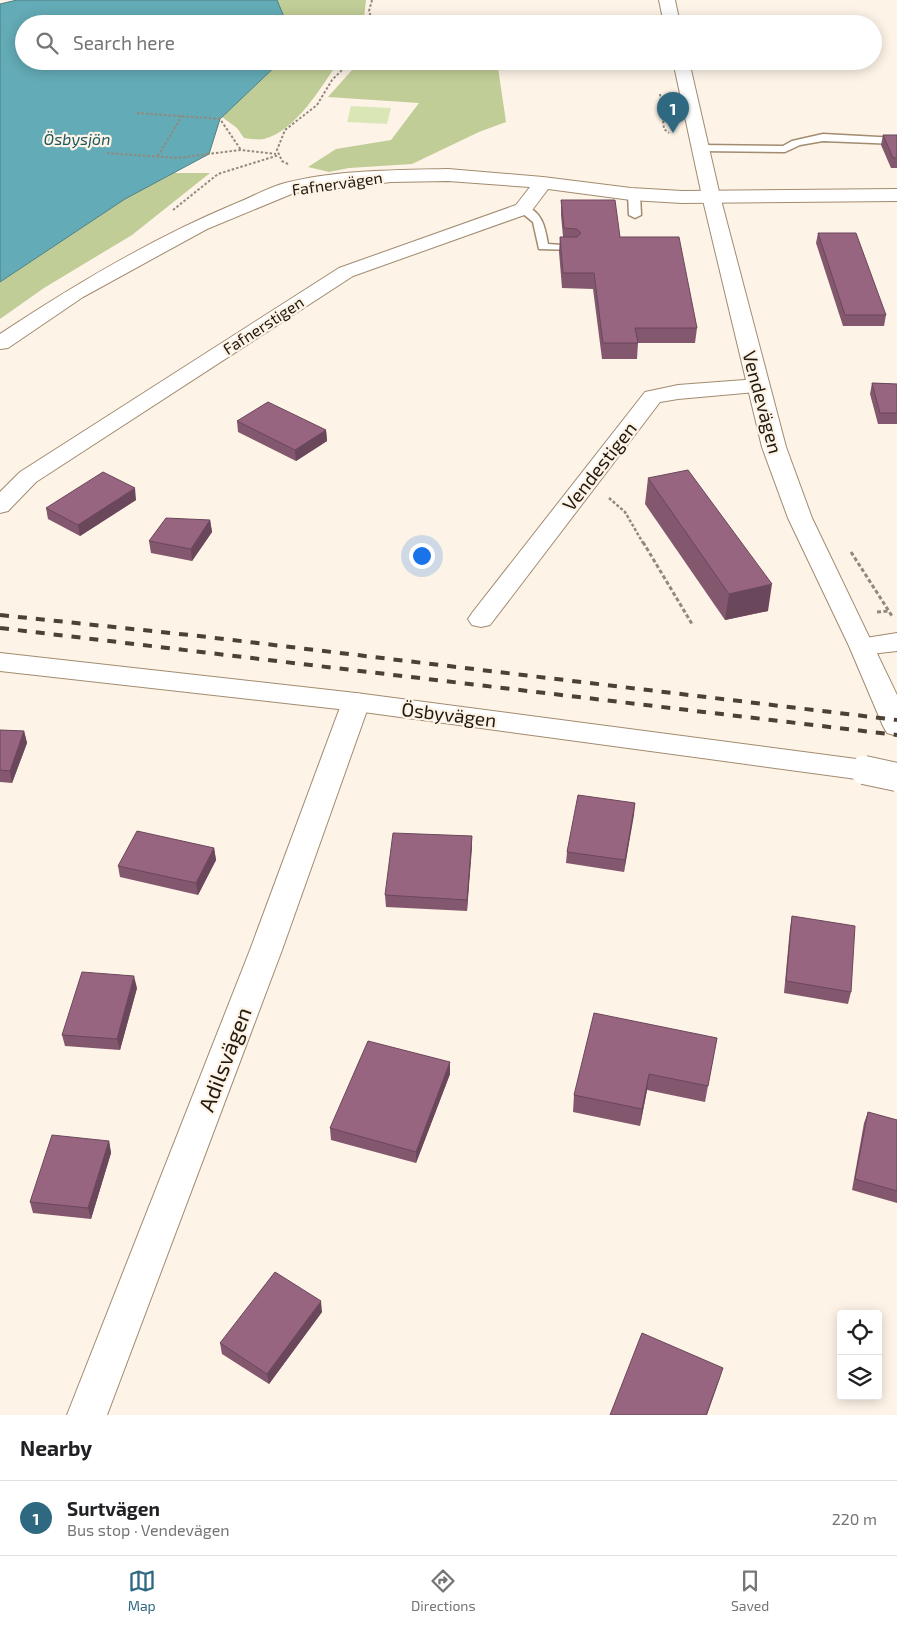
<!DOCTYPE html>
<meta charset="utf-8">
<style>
body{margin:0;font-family:"Exo 2",sans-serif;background:#f6f6f6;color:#202124}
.controls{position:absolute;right:15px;bottom:15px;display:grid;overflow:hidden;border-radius:5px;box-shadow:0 2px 12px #0003}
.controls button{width:45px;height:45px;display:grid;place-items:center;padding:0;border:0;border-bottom:1px solid #e0e0e0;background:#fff;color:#202124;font:25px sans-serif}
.you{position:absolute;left:421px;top:555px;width:18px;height:18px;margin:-12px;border:4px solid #fff;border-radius:50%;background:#1a73e8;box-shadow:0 0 0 8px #1a73e833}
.badge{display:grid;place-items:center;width:32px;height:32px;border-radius:50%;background:#2e6981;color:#fff;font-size:16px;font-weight:700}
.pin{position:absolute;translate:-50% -41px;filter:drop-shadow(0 1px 2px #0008)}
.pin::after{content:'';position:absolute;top:26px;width:18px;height:15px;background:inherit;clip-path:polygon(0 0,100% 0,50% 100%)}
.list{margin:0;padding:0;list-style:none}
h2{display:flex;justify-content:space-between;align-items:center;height:65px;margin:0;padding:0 20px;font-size:21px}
h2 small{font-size:16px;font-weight:400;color:#757577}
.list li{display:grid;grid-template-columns:32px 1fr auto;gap:15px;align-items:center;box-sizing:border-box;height:75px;padding:0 20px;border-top:1px solid #e0e0e0}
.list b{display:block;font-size:19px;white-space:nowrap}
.list p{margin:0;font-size:16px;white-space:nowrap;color:#757577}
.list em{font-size:16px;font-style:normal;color:#757577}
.icon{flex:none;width:28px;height:28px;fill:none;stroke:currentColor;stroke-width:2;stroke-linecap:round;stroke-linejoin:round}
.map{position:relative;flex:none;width:897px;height:1415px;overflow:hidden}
.search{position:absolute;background:#fff;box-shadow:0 2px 12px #0003;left:15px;right:15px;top:15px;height:55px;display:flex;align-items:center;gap:12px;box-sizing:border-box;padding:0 18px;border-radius:28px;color:#757577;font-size:19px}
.sheet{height:140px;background:#fff}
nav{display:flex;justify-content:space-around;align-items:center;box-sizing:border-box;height:70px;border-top:1px solid #e0e0e0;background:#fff;font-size:14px;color:#757577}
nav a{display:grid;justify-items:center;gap:2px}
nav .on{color:#2e6981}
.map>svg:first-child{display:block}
.green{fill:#dbe6b6}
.forest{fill:#c1cd97}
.water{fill:#63abb6;stroke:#507f84}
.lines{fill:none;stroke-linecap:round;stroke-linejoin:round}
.lane-casing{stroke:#a28b6f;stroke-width:3}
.street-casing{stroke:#a28b6f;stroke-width:2}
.secondary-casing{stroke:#a28b6f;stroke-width:2}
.path-far2{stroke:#92897d;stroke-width:2;stroke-dasharray:2.5 2;stroke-linecap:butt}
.path-far1{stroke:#92897d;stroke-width:2.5;stroke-dasharray:3 2;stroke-linecap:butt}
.path{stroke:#92897d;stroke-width:3;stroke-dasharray:4 2.5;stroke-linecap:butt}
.lane{fill:#fff;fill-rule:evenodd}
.street{fill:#fff;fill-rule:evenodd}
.secondary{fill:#fff;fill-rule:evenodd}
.rail{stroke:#4b4136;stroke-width:4;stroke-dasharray:9 9;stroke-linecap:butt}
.secondary-bridge-casing{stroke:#a28b6f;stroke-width:30;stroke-linecap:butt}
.secondary-bridge{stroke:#fff;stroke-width:28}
.wall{fill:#83576e}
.shaded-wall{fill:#6a475a}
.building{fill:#986580;stroke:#6a475a}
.labels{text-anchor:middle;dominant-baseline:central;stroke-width:4.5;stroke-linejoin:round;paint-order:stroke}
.far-water-label{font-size:16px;font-style:italic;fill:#1e5b63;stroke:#fdf3e7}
.far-street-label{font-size:16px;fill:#22190e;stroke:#fdf3e7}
.street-label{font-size:19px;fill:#22190e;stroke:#fdf3e7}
.near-street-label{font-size:22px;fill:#22190e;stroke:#fdf3e7}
</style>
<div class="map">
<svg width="897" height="1415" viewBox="0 0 897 1415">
<rect width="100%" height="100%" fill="#fdf3e7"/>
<path class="green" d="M 351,106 L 391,108 L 387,124 L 347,122 Z"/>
<g class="forest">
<path d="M 277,0 L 366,0 L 364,18 L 366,24 L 287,24 Z"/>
<path d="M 281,61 L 339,61 C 321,87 297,130 264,139 C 258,140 250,139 244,138 L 237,128 L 222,117 Z"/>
<path d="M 360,61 L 497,61 L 506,122 L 479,132 L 412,164 L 349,168 L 329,172 L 308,167 L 336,149 L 391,140 L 419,103 L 328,97 Z"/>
<path d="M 174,173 L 210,173 L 132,235 L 44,288 L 0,319 L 0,282 L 125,199 Z"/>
</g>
<path class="water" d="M 17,0 L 277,0 L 287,24 L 24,24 L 24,61 L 281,61 L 220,119 L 209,154 L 125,199 L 0,282 L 0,4 Z"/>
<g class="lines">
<defs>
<g id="lane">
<path d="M 823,134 L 897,138 L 897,144 L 823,141 L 800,145 L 785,152 L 700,151 L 695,148 L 700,145 L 783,146 L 792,141 Z"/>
<path d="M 634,191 L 640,194 L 641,215 L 635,218 L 629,215 L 628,194 Z"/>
<path d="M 523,206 C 542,210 545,227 548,244 L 576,246 L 578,248 L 576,250 L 539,249 L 533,222 L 517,209 Z"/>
</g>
<g id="street">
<path d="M 448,169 L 543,177 L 631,188 L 682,191 L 897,189 L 897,201 L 682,203 L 631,200 L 548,189 L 530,213 L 353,276 L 36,482 L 8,511 L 0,513 L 0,492 L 20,472 L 339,268 L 516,205 L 530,187 L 448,181 L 391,182 L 294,193 L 207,229 L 83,297 L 8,348 L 0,349 L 0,334 C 74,285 151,239 232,205 C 250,198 267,188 285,183 C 335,170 397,170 448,169 Z"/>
<path d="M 758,379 L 766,381 L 769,386 L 766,391 L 678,399 L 660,402 L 490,625 L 481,627 L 472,625 L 468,619 L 472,613 L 645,392 L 678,385 Z"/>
<path d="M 897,633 L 897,651 L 862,655 L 853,652 L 849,646 L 853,640 Z"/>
<path d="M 356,693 L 366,695 L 370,702 L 282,950 L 107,1415 L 67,1415 L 250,950 L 342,702 L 346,695 Z"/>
</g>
<g id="secondary">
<path d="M 659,0 L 675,0 L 680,24 L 664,24 Z"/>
<path d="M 673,61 L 689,61 L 720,196 L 786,447 L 812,518 L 897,695 L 897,736 L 887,733 L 883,726 L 849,646 L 788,518 L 762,447 L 702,196 Z"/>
<path d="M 0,653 L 356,693 L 864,760 L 874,763 L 878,770 L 874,777 L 864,780 L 356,711 L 0,671 Z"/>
</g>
</defs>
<use href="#lane" class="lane-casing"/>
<use href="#street" class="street-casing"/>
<use href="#secondary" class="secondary-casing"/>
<g class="path-far2">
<path d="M 372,0 L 369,11 L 373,24"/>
<path d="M 660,94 L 664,129 L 669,133"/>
<path d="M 137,113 L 220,119 L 241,150"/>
<path d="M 107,153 L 177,158 L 209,154"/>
<path d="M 207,154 L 241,150 L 276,154"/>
<path d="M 158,156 L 182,116"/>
<path d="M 288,164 L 282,161 L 277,150 L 285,130 L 317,105 L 332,80 L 351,61"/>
<path d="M 173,210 L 218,174 L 279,155"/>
</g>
<path class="path-far1" d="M 609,498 L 625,512 L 643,543"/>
<g class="path">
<path d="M 643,542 L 692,624"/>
<path d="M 851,552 L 892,616"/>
<path d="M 877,612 L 889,611"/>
</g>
<use href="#lane" class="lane"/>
<use href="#street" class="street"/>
<use href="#secondary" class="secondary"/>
<g class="rail">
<path d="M 0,615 L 199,636 L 897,720"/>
<path d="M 0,628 L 897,735"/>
</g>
<defs>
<path id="secondary-bridge" d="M 864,770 L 897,777"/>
</defs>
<use href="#secondary-bridge" class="secondary-bridge-casing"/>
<use href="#secondary-bridge" class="secondary-bridge"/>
</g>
<g class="wall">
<path d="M 883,135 L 897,135 L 897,168 L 891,168 L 881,145 Z"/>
<path d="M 561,200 L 620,237 L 697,328 L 695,343 L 638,343 L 637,359 L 602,359 L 593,289 L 562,288 L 559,252 L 560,237 L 563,237 L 561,215 Z"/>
<path d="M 818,233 L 886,315 L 884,326 L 843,326 L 816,243 Z"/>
<path d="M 872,383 L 897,384 L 897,424 L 878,424 L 870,394 Z"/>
<path d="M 237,421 L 326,430 L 327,441 L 296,461 L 238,432 Z"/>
<path d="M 648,478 L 768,611 L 725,620 L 645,504 Z"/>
<path d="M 136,500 L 80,536 L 48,519 L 46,508 Z"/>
<path d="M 210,520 L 212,532 L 192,561 L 151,553 L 149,541 Z"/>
<path d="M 0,730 L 24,731 L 27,743 L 12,783 L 0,782 Z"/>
<path d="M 635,803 L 624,872 L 566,863 L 567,852 Z"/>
<path d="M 472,836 L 467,911 L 386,907 L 385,895 Z"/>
<path d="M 214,848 L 216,860 L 198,895 L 120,877 L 118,866 Z"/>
<path d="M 792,916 L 851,992 L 848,1004 L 784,993 L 790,928 Z"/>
<path d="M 137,988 L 120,1050 L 65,1046 L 62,1035 Z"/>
<path d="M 717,1038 L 705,1102 L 647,1090 L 640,1126 L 573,1112 L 574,1095 Z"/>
<path d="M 450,1062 L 450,1074 L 416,1163 L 331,1140 L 330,1128 Z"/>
<path d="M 868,1112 L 897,1120 L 897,1203 L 852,1190 L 864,1123 Z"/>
<path d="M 109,1141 L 111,1153 L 91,1219 L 33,1213 L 30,1202 Z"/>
<path d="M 322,1312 L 269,1384 L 222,1354 L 220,1343 Z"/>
</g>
<g class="shaded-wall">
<path d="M 326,430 L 327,441 L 296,461 L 295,450 Z"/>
<path d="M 135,488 L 136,500 L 80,536 L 78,525 Z"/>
<path d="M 210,520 L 212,532 L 192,561 L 191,549 Z"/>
<path d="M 772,584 L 768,611 L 725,620 L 729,594 Z"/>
<path d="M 24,731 L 27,743 L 12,783 L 10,771 Z"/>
<path d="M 635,803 L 634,815 L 624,872 L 625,860 Z"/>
<path d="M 472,836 L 472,848 L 467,911 L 467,900 Z"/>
<path d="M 214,848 L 216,860 L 198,895 L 196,883 Z"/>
<path d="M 134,976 L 137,988 L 120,1050 L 117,1039 Z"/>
<path d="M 450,1062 L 450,1074 L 416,1163 L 416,1152 Z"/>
<path d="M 649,1074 L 647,1090 L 640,1126 L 642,1109 Z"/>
<path d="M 109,1141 L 111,1153 L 91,1219 L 88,1208 Z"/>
<path d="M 321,1301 L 322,1312 L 269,1384 L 267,1374 Z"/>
<path d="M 723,1368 L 720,1378 L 707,1415 L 706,1415 Z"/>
</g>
<g class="building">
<path d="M 883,135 L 897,135 L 897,158 L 893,158 Z"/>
<path d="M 561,200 L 615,200 L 620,237 L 679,237 L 697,328 L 635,328 L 638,343 L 603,343 L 594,273 L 563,273 L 560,237 L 577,237 L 581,233 L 577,229 L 564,228 Z"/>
<path d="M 818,233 L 856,233 L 886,315 L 845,315 Z"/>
<path d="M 872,383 L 897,384 L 897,413 L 880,413 Z"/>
<path d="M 268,402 L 326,430 L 295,450 L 237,421 Z"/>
<path d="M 688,470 L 772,584 L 729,594 L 648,478 Z"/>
<path d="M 103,472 L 135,488 L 78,525 L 46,508 Z"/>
<path d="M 166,518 L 210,520 L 191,549 L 149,541 Z"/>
<path d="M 0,730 L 24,731 L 10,771 L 0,770 Z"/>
<path d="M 578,795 L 635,803 L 625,860 L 567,852 Z"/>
<path d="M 137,831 L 214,848 L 196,883 L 118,866 Z"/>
<path d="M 393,833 L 472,836 L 467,900 L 385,895 Z"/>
<path d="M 792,916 L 855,926 L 851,992 L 786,981 Z"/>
<path d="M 82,972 L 134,976 L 117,1039 L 62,1035 Z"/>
<path d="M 594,1013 L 717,1038 L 708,1086 L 649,1074 L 642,1109 L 574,1095 Z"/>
<path d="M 368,1041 L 450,1062 L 416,1152 L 330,1128 Z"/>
<path d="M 868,1112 L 897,1120 L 897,1191 L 855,1179 Z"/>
<path d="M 52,1135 L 109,1141 L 88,1208 L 30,1202 Z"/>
<path d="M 275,1272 L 321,1301 L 267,1374 L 220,1343 Z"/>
<path d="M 642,1333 L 723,1368 L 706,1415 L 610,1415 Z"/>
</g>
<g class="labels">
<g class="far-water-label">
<text x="77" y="138">Ösbysjön</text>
</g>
<g class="far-street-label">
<text transform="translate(337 183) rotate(-8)">Fafnervägen</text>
<text transform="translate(263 325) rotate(-33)">Fafnerstigen</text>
</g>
<g class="street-label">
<text transform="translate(763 402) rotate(75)">Vendevägen</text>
<text transform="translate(599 466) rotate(-52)">Vendestigen</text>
<text transform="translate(449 714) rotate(7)">Ösbyvägen</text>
</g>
<g class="near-street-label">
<text transform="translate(224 1059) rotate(-69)">Adilsvägen</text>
</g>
</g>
</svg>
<div class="controls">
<button><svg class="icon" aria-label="locate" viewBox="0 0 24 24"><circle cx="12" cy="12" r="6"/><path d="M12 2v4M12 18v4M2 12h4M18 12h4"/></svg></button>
<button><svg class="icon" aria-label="layers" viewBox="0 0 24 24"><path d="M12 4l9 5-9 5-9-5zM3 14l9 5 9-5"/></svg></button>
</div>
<div class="you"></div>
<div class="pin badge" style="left:673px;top:133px">1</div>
<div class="search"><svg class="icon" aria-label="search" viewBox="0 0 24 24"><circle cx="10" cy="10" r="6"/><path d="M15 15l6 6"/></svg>Search here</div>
</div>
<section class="sheet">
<h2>Nearby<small></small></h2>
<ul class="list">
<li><span class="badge">1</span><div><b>Surtvägen</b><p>Bus stop · Vendevägen</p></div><em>220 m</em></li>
</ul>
</section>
<nav>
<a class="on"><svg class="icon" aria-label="map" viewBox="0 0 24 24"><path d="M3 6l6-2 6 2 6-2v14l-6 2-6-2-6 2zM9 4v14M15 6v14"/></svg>Map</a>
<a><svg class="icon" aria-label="directions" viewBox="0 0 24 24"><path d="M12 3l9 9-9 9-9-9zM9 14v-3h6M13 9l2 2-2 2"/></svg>Directions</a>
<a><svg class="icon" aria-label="saved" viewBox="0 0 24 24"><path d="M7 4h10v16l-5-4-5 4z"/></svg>Saved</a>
</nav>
